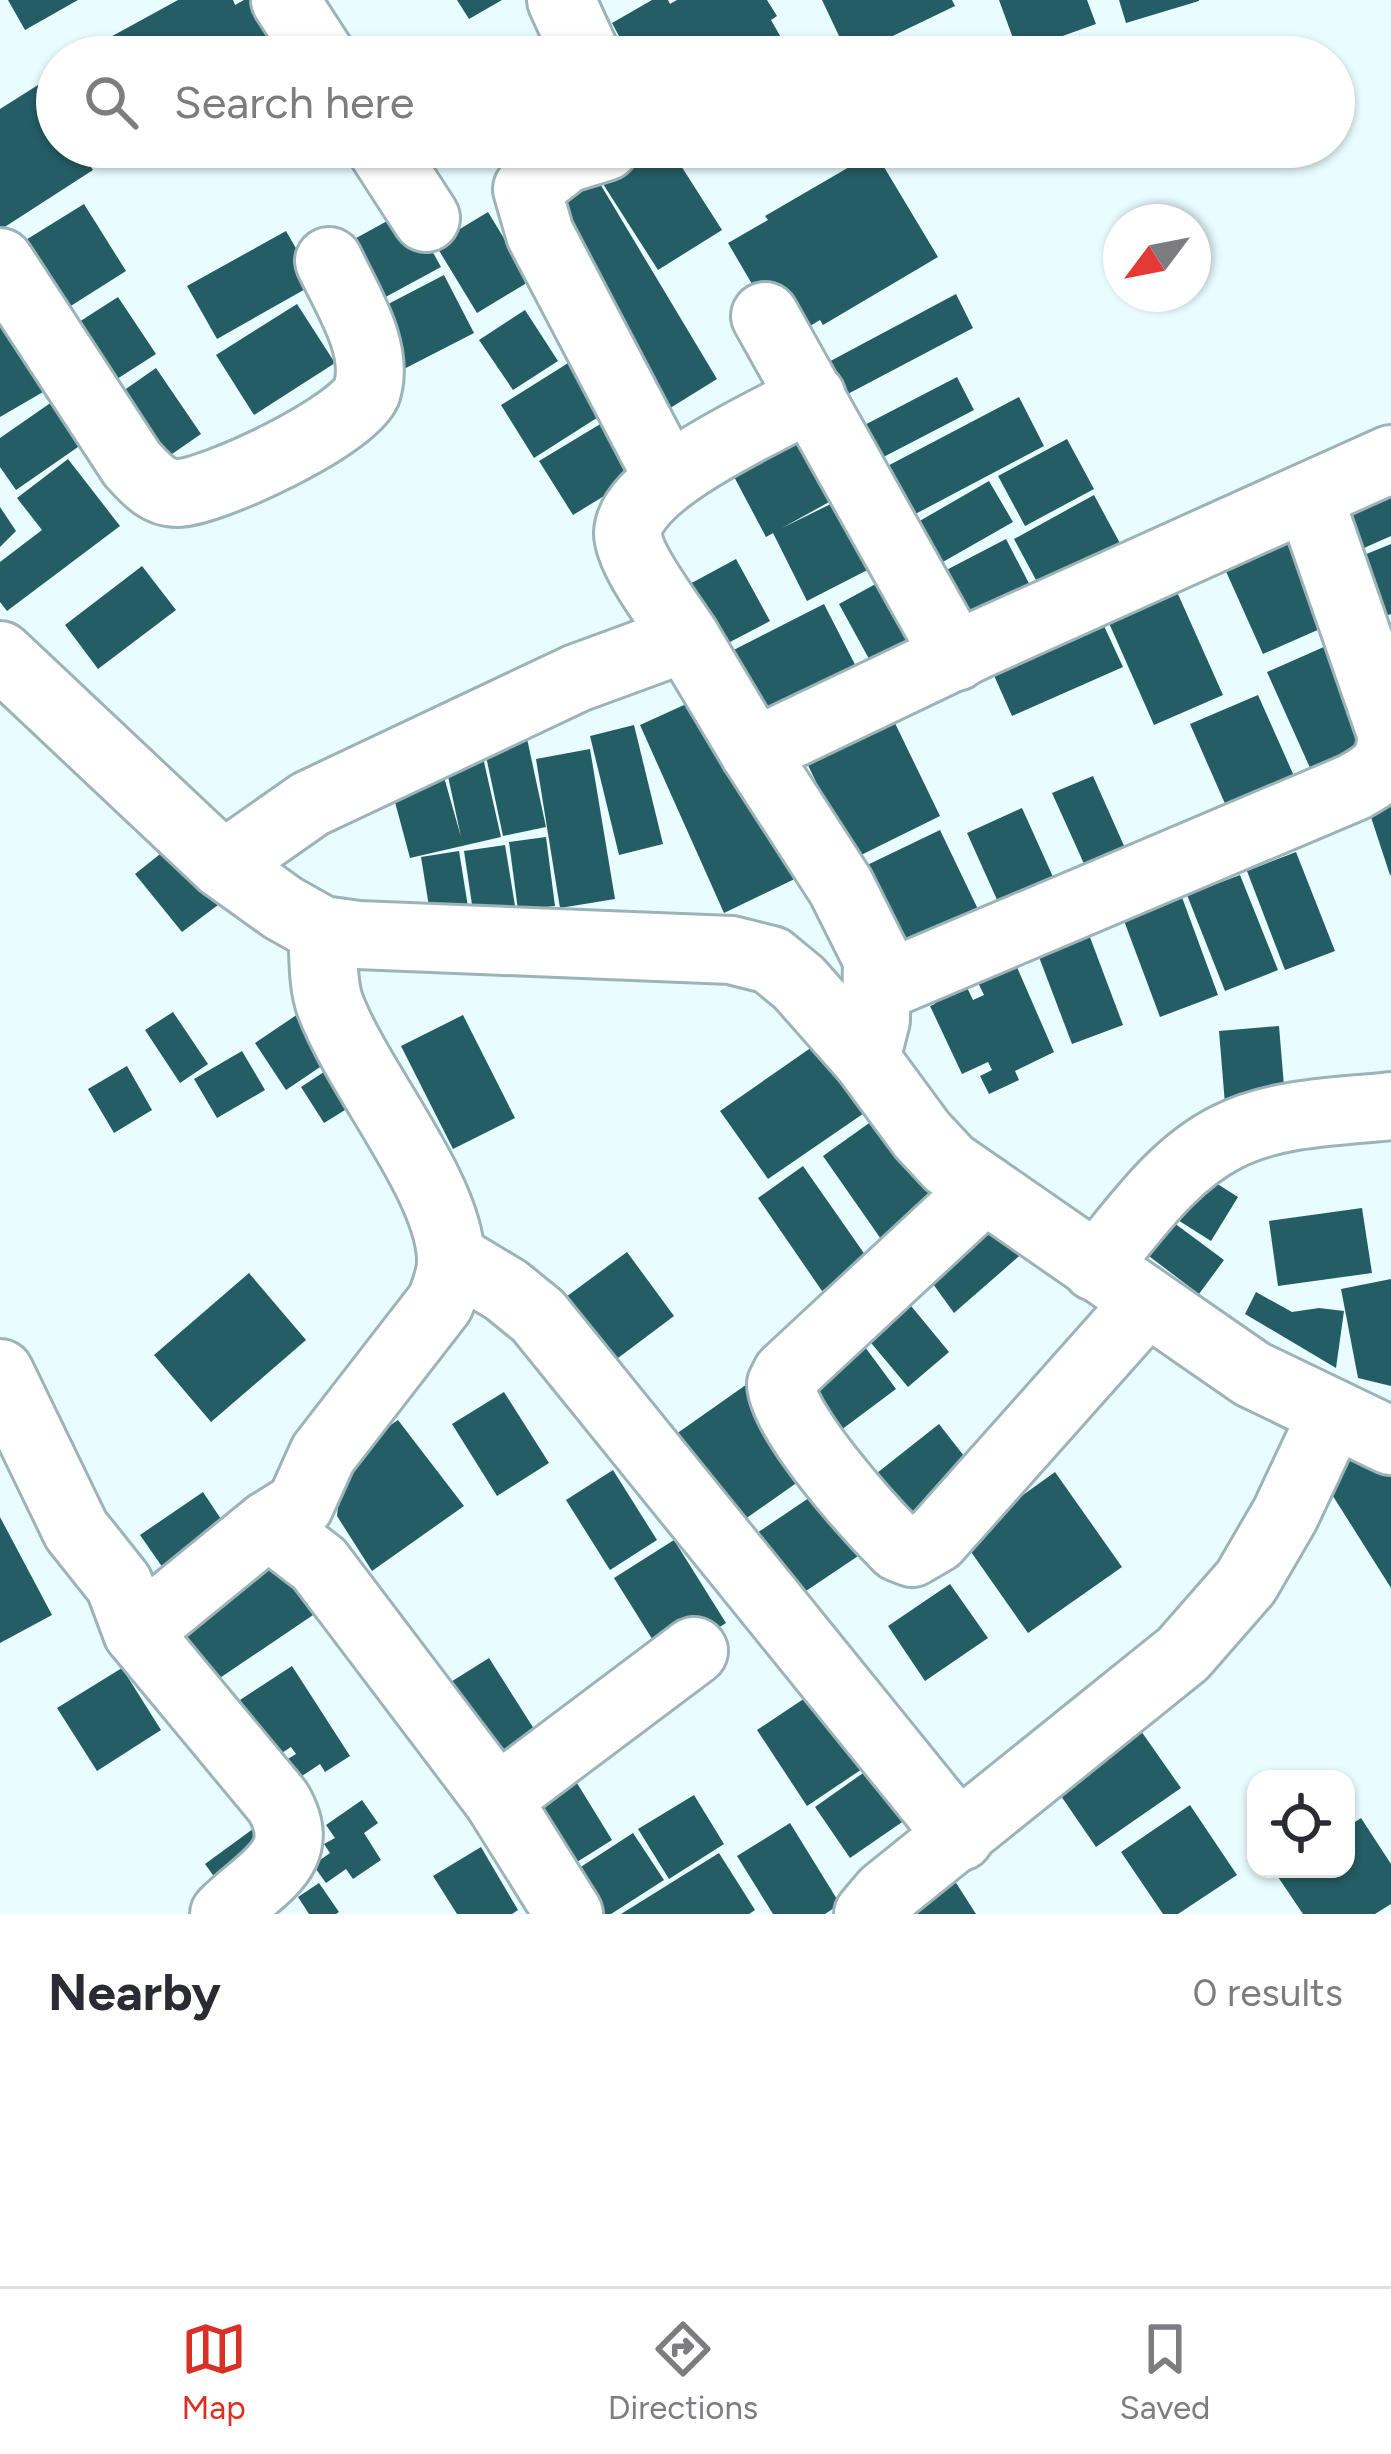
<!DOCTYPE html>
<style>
body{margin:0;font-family:Figtree,sans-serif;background:#f7f7f7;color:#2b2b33}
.controls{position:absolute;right:36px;bottom:36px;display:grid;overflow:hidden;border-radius:24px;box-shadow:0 3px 9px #0004}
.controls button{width:108px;height:108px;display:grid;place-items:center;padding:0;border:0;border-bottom:3px solid #e1e1e2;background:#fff;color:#2b2b33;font:60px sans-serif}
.compass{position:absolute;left:1103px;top:204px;width:108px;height:108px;border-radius:50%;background:#fff;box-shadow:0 3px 9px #0004;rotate:238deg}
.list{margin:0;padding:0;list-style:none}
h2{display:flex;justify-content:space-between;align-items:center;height:156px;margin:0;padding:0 48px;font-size:51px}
h2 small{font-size:39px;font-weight:400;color:#7c7c81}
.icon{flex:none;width:66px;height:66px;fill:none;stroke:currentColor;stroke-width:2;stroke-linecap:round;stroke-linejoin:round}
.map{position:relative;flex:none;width:1391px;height:1914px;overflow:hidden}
.search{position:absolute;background:#fff;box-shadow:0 3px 9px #0004;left:36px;right:36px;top:36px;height:132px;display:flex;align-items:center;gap:30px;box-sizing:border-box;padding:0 42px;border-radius:66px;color:#7c7c81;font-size:45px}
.sheet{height:372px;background:#fff}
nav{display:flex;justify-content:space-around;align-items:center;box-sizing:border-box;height:168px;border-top:3px solid #e1e1e2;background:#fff;font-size:33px;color:#7c7c81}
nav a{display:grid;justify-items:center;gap:6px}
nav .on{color:#d93025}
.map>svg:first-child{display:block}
.building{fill:#245d64}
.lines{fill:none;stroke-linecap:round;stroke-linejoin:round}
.minor-casing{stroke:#9cb3b7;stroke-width:72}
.minor{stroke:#fff;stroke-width:66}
</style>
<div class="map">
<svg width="1391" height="1914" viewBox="0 0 1391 1914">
<rect width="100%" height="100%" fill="#e9fcff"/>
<g class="building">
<path d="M 8,0 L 78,0 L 25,30 Z"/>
<path d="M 178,0 L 233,0 L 235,5 L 244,0 L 268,0 L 297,57 L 74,57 Z"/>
<path d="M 457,0 L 502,0 L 469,19 Z"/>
<path d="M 652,0 L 668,0 L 670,4 L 677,0 L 767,0 L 777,16 L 771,20 L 783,41 L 755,57 L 719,57 L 717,53 L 710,57 L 624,57 L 621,51 L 626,49 L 612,23 Z"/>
<path d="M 822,0 L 952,0 L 955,6 L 849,57 Z"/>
<path d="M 999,0 L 1087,0 L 1096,24 L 1018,52 Z"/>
<path d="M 1119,0 L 1199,0 L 1199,1 L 1126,23 Z"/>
<path d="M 38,85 L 57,114 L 57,147 L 78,147 L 93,170 L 0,230 L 0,109 Z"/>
<path d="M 93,147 L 143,147 L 105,168 Z"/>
<path d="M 613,147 L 669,147 L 722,230 L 658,270 L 589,162 Z"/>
<path d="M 875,152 L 938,257 L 823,325 L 820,320 L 795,335 L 780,332 L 728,243 L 768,220 L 765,216 Z"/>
<path d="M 593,172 L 717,379 L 667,410 L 542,203 Z"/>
<path d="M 84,204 L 126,271 L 58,314 L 16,246 Z"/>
<path d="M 409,209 L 441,267 L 369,306 L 338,248 Z"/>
<path d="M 488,212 L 530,281 L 477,313 L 435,244 Z"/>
<path d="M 286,231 L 316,283 L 217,339 L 187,286 Z"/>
<path d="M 444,275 L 474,333 L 400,371 L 369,314 Z"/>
<path d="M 956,294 L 973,328 L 825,406 L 808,373 Z"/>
<path d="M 118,297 L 156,354 L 92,395 L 54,338 Z"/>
<path d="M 297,304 L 335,363 L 254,415 L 216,355 Z"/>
<path d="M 0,305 L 62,381 L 0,417 Z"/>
<path d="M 525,310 L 558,361 L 513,390 L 479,340 Z"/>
<path d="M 581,355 L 614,407 L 534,458 L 501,405 Z"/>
<path d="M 156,368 L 201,434 L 146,472 L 100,407 Z"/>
<path d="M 957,377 L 974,410 L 870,464 L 853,431 Z"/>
<path d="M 72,388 L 101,431 L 16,490 L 0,467 L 0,438 Z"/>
<path d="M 1019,397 L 1044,446 L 904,520 L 878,471 Z"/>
<path d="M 805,411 L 849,491 L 782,528 L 849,495 L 883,562 L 807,601 L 773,533 L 766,537 L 723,456 Z"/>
<path d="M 607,420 L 640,474 L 573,515 L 539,461 Z"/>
<path d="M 1067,439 L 1094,489 L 1025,526 L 998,476 Z"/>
<path d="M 68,459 L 120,526 L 7,611 L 0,602 L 0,562 L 42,530 L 17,498 Z"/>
<path d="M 1391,472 L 1391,536 L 1355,552 L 1331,498 Z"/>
<path d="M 989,481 L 1013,522 L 927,571 L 904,530 Z"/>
<path d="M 1094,495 L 1129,560 L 1049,604 L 1014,539 Z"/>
<path d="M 0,507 L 16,531 L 0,547 Z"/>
<path d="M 1309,530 L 1347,617 L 1263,654 L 1224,567 Z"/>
<path d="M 1006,539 L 1036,597 L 964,635 L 933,577 Z"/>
<path d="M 1391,544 L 1391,614 L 1377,619 L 1354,559 Z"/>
<path d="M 736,559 L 770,621 L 709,653 L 675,592 Z"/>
<path d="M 142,566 L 176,610 L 98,669 L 65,625 Z"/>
<path d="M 894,574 L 934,650 L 880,679 L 839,604 Z"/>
<path d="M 1173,583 L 1223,695 L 1154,725 L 1105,614 Z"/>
<path d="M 824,604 L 866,686 L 762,738 L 720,657 Z"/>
<path d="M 1098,613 L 1123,667 L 1012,716 L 988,662 Z"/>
<path d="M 1335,642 L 1378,740 L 1311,770 L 1267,672 Z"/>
<path d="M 717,690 L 805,874 L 724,913 L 640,725 Z"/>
<path d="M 1258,695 L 1298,785 L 1230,815 L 1190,724 Z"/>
<path d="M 892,717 L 940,816 L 853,859 L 805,759 Z"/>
<path d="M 523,720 L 546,827 L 503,836 L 480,728 Z"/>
<path d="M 634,725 L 663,844 L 619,855 L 590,736 Z"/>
<path d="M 479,740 L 501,837 L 410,858 L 388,776 L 440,763 L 461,837 L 442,748 Z"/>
<path d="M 590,749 L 615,899 L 560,908 L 536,759 Z"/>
<path d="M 1093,776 L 1125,848 L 1085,866 L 1052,793 Z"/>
<path d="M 1391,790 L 1391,875 L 1390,875 L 1365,799 Z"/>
<path d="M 1022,808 L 1058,888 L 1003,913 L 967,833 Z"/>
<path d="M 940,830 L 987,928 L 909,966 L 861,868 Z"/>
<path d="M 546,837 L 555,906 L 518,910 L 509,842 Z"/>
<path d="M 174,843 L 222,902 L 182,932 L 135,874 Z"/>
<path d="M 505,845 L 516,912 L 474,918 L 464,851 Z"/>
<path d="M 459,851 L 469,913 L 431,919 L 421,857 Z"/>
<path d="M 1296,852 L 1335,951 L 1285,970 L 1247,871 Z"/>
<path d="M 1240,875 L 1278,970 L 1225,991 L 1187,895 Z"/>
<path d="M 1176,881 L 1218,995 L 1160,1017 L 1117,902 Z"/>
<path d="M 1079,908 L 1123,1025 L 1072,1044 L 1028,928 Z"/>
<path d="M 1009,949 L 1054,1052 L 1015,1071 L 1019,1080 L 989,1094 L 980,1076 L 992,1070 L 988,1062 L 962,1074 L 930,1006 L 935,1004 L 928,988 L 960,973 L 973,1000 L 984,995 L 971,968 Z"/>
<path d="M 173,1012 L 208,1064 L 180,1083 L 145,1030 Z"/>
<path d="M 298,1014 L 329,1061 L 286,1090 L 255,1043 Z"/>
<path d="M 463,1015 L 515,1118 L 453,1149 L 401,1046 Z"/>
<path d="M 1279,1026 L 1285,1098 L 1225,1104 L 1219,1031 Z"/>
<path d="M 825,1038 L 873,1107 L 768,1179 L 720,1111 Z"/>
<path d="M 242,1051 L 265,1090 L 217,1118 L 194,1079 Z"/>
<path d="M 336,1064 L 361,1100 L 324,1123 L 301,1087 Z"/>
<path d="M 127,1066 L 152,1110 L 114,1133 L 88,1089 Z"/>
<path d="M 879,1116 L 946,1213 L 890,1252 L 823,1156 Z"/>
<path d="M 803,1166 L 868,1259 L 822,1291 L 758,1198 Z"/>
<path d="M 1189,1166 L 1238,1197 L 1211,1241 L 1162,1210 Z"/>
<path d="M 1362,1208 L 1372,1273 L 1278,1286 L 1269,1221 Z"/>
<path d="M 1158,1211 L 1224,1260 L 1199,1294 L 1133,1244 Z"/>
<path d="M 964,1220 L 1025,1251 L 954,1313 L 915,1259 Z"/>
<path d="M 627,1252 L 674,1316 L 598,1373 L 551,1308 Z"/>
<path d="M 249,1273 L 306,1340 L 211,1422 L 154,1355 Z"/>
<path d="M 1391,1279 L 1391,1386 L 1358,1378 L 1341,1289 Z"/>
<path d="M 893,1284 L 949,1352 L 908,1387 L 851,1319 Z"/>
<path d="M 1256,1292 L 1292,1312 L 1319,1308 L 1344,1311 L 1336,1368 L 1245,1314 Z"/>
<path d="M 851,1328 L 896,1389 L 833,1436 L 788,1376 Z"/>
<path d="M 750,1382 L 812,1472 L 731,1529 L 669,1439 Z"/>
<path d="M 504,1392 L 549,1463 L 497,1496 L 452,1424 Z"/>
<path d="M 398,1420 L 464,1506 L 372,1571 L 337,1516 L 341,1476 L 361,1445 Z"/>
<path d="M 939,1424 L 982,1479 L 919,1527 L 877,1473 Z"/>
<path d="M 1343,1449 L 1391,1466 L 1391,1588 L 1331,1493 Z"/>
<path d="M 613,1470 L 657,1540 L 610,1570 L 566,1500 Z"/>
<path d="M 1055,1472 L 1122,1567 L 1028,1633 L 962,1539 Z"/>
<path d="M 837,1479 L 879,1542 L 800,1595 L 757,1533 Z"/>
<path d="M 203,1492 L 225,1525 L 163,1568 L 140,1535 Z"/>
<path d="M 0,1517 L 52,1615 L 0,1643 Z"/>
<path d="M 674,1540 L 726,1623 L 666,1661 L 614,1578 Z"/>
<path d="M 278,1551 L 319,1611 L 205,1688 L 165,1630 Z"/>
<path d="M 950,1584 L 988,1638 L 925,1681 L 888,1626 Z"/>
<path d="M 489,1658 L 548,1751 L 504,1779 L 446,1685 Z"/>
<path d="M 292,1666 L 350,1756 L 325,1772 L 320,1764 L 299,1778 L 286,1760 L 296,1754 L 291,1747 L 277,1756 L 240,1700 Z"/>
<path d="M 122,1668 L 161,1730 L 97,1771 L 57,1708 Z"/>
<path d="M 820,1688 L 871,1763 L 807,1806 L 757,1730 Z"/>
<path d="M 1134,1721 L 1181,1788 L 1096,1847 L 1050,1780 Z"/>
<path d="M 564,1762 L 612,1840 L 569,1867 L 521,1789 Z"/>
<path d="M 873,1766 L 908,1818 L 850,1858 L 815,1807 Z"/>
<path d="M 694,1795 L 724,1844 L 669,1879 L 638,1829 Z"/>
<path d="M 362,1800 L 378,1823 L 364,1833 L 381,1860 L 353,1879 L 346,1869 L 326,1883 L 313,1865 L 330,1853 L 324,1844 L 335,1838 L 326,1825 Z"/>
<path d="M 1190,1805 L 1237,1875 L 1178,1914 L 1163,1914 L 1121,1852 Z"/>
<path d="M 1361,1818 L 1391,1864 L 1391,1904 L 1375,1914 L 1303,1914 L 1276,1874 L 1284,1869 L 1346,1869 L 1346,1828 Z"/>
<path d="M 790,1823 L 840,1904 L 825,1914 L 773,1914 L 737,1856 Z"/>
<path d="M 257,1826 L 275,1849 L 223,1889 L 205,1864 Z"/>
<path d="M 633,1833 L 664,1880 L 611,1914 L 599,1914 L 573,1872 Z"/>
<path d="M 481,1847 L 518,1910 L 512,1914 L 457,1914 L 433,1876 Z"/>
<path d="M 719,1853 L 755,1910 L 749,1914 L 621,1914 Z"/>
<path d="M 951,1875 L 976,1914 L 889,1914 Z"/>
<path d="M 319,1883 L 339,1912 L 336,1914 L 309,1914 L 298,1897 Z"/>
</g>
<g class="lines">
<defs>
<g id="minor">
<path d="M 285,0 L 322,57"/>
<path d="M 561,0 L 587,57"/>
<path d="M 380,147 L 426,218"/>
<path d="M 605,147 L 566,159 L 527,189 L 540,234 L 668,478"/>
<path d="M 0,262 L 132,464 C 145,478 157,493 177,493 C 212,493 357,424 367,391 C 380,348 346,298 329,261"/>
<path d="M 765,316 L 956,657"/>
<path d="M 1309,497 L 1391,733"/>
<path d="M 686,638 C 671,614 628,560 628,533 C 629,482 770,420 812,397"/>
<path d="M 0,655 L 223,865 L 283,908 L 322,930 L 358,935 L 731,950 L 771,960 L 799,983 L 866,1059 L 922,1135 L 949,1164 L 1252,1374 L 1391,1441"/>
<path d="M 223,865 L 310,804 L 577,678 L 686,638 L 754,752"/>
<path d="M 322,930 C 324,954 322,983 330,1005 C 358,1080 448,1184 451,1258 C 452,1274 446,1288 440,1303 L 323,1454 L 300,1505 L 268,1525 L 319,1564 L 497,1799 L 569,1914"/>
<path d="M 879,988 L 1354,787 C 1377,774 1389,767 1391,740"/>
<path d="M 866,1059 L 876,1020 L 877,959 L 841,887 L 754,752 L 978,645 L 1391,459"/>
<path d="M 985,1189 L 786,1374 L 781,1384 C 783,1423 869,1518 899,1548 L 912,1553 L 936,1539 L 1146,1303"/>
<path d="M 451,1257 L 506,1290 L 538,1316 L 960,1837"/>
<path d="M 1095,1267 C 1134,1221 1171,1165 1227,1137 C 1275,1112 1338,1112 1391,1106"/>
<path d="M 0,1373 L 76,1530 L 119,1584 L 137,1632 L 268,1525"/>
<path d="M 137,1632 L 278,1802 C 311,1858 261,1877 224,1914"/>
<path d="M 497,1799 L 694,1651"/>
<path d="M 868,1914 L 885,1894 L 1183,1654 L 1246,1582 L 1285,1515 L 1333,1413"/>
</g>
</defs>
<use href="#minor" class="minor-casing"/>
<use href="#minor" class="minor"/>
</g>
</svg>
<div class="controls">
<button><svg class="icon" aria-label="locate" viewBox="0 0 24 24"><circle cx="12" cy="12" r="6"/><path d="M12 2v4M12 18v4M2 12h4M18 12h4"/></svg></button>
</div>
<svg class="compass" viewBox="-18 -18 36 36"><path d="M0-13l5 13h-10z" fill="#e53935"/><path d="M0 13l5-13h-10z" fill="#7c7c81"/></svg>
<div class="search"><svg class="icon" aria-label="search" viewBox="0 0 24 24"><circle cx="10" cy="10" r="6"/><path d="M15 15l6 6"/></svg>Search here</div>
</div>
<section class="sheet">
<h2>Nearby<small>0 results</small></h2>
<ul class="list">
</ul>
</section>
<nav>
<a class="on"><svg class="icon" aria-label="map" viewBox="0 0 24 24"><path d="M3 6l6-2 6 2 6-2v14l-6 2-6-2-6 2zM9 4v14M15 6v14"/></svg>Map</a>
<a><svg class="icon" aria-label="directions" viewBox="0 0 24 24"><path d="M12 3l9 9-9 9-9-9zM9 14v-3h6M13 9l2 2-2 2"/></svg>Directions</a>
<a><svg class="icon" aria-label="saved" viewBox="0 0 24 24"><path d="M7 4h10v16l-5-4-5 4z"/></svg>Saved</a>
</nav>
